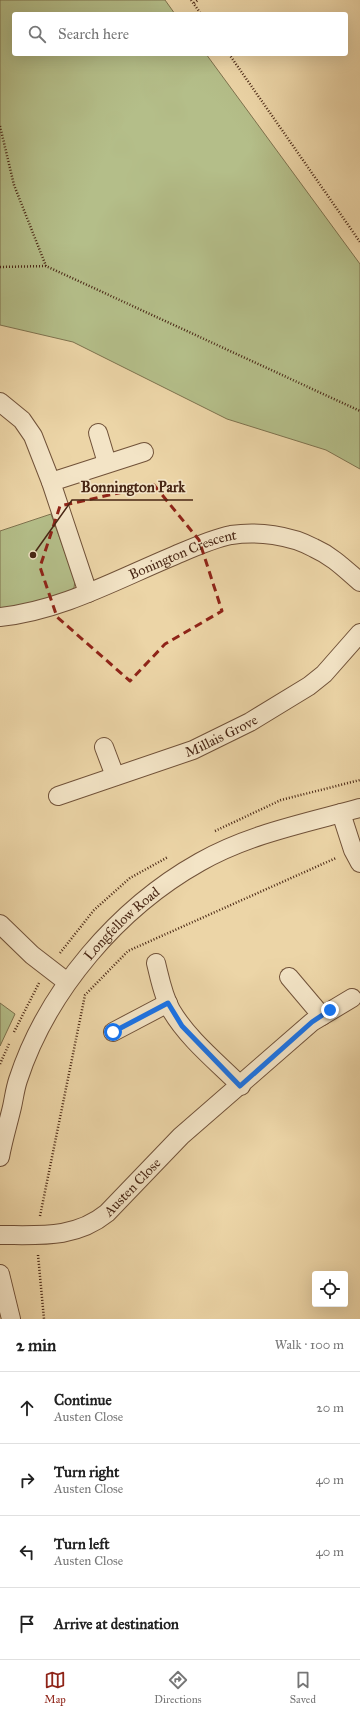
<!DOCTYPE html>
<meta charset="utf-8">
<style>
body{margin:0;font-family:"IM FELL Great Primer",serif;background:#f2f2f2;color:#222}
.controls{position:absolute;right:12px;bottom:12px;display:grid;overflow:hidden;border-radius:4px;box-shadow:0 4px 16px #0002}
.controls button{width:36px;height:36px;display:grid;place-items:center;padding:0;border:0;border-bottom:1px solid #e0e0e0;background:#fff;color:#222;font:20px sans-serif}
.stop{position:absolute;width:12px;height:12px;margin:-9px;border:3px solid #1a73e8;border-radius:50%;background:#fff}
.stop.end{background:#1a73e8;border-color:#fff;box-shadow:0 1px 4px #0008}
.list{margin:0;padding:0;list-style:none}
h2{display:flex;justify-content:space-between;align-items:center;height:52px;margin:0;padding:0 16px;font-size:17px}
h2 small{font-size:13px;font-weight:400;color:#767676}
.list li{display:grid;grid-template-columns:26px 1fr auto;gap:12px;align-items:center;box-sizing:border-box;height:72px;padding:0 16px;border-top:1px solid #e0e0e0}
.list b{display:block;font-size:15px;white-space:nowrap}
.list p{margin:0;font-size:13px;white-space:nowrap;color:#767676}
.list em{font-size:13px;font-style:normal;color:#767676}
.icon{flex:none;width:22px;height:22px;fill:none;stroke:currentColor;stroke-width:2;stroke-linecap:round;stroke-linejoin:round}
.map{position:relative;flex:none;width:360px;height:1319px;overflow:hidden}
.search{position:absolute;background:#fff;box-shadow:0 4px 16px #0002;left:12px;right:12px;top:12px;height:44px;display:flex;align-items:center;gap:10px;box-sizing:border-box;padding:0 14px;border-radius:4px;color:#767676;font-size:15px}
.sheet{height:340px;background:#fff}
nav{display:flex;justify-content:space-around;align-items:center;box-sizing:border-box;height:56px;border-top:1px solid #e0e0e0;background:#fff;font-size:11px;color:#767676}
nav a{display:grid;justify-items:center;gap:2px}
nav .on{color:#8f2418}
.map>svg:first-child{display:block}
.green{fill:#b4be89;stroke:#7e724e}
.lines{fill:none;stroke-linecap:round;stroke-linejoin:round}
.street-casing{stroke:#715239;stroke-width:20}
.path{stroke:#482614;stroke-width:2.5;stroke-dasharray:1 2;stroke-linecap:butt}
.street{stroke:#f3e4c6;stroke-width:18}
.route{stroke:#1a73e8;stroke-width:5}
.marked{fill:none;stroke:#8f2418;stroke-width:3;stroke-dasharray:8 5;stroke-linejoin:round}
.labels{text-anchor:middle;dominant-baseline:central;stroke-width:3.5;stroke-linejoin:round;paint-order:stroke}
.street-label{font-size:14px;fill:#482614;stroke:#f3e4c6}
.leader{fill:none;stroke:#482614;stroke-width:1.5}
.callout-dot{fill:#482614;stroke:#f3e4c6;stroke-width:1.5}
.callout-label{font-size:15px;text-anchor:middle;font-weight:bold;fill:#482614;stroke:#f3e4c6;stroke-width:3.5;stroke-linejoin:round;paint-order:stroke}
</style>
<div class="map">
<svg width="360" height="1319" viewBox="0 0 360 1319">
<rect width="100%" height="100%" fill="#ecd5a7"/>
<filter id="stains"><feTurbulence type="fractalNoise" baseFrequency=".005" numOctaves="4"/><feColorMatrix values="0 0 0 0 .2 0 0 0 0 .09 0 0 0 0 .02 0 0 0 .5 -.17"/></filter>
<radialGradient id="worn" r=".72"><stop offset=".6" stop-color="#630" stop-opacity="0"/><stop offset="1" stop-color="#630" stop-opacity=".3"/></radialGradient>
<g class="green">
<path d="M 0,0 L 165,0 L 175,14 L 14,14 L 14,54 L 206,54 L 360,264 L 360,469 L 326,450 L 227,419 L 73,342 L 0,325 Z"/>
<path d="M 51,514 L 75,580 L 74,588 C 54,602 24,607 0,609 L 0,531 Z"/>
<path d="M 0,1003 L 15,1014 L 0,1046 Z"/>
</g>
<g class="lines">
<defs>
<g id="street">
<path d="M 0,402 L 22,420 L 33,436 L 51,482 L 88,593"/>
<path d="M 98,433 L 107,463"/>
<path d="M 51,482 L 144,452"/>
<path id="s1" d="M 0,617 C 60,611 116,580 171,557 C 190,549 211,539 231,535 C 258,531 290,535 314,548 C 332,556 345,569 360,582"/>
<path d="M 104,747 L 115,776"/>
<path id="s2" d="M 58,796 L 193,750 L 250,722 L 309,686 L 324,674 L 360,633"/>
<path d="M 341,813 L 353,850 L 360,863"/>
<path d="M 0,924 L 32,955 L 67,982"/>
<path d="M 156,963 C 160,979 163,996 171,1010 C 188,1039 217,1062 241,1086"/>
<path d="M 289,977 L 322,1016"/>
<path d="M 113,1032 L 168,1003"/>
<path id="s3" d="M 0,1157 C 3,1140 8,1124 12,1107 C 14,1098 15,1089 18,1080 C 47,991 118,908 200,862 C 249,834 306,823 360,808"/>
<path id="s4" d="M 0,1235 C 39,1235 75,1239 107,1213 L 181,1136 L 312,1022 L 352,998"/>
<path d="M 0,1274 L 11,1319"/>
</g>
</defs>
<use href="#street" class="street-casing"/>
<g class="path">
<path d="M 191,0 L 201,14"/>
<path d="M 194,3 L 198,0"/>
<path d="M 229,54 L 360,242"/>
<path d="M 0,126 L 14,185 L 46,266"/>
<path d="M 0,267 L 46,266 L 360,411"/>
<path d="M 215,831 L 281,800 L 360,780"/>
<path d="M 60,953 L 94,910 L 130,878 L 168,857"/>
<path d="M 14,1032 L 39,983"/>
<path d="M 0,1064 L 9,1044"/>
<path d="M 40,1216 L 85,995 L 128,951 L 336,858"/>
<path d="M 38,1255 L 44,1319"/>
</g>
<use href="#street" class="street"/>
</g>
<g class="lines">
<path class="route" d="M 113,1032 L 168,1003 L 182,1026 L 240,1086 L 312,1022 L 330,1010"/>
</g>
<path class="marked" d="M 154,485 L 199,540 L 222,611 L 165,644 L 130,681 L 57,617 L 40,567 L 60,506 Z"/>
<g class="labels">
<g class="street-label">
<text stroke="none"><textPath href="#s1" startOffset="194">Bonington Crescent</textPath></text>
<text stroke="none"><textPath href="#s2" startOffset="174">Millais Grove</textPath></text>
<text stroke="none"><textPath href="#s3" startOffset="269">Longfellow Road</textPath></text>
<text stroke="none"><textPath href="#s4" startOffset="148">Austen Close</textPath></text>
</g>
</g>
<path class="leader" d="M33 555L72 500H193"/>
<circle class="callout-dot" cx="33" cy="555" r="4"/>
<g class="callout-label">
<text x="133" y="492">Bonnington Park</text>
</g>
<rect width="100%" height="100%" filter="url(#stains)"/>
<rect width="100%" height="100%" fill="url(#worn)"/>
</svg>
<div class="controls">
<button><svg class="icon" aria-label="locate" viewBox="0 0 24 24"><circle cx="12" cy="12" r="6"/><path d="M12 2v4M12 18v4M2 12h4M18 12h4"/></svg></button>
</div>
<div class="stop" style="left:113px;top:1032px"></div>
<div class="stop end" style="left:330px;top:1010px"></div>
<div class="search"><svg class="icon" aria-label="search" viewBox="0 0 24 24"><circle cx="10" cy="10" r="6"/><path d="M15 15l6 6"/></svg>Search here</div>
</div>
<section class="sheet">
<h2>2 min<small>Walk · 100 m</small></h2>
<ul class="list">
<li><svg class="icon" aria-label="ahead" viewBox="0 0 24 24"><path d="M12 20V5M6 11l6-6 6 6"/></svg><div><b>Continue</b><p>Austen Close</p></div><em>20 m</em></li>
<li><svg class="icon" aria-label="right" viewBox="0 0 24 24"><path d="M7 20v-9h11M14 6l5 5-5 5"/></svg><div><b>Turn right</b><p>Austen Close</p></div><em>40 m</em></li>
<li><svg class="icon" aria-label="left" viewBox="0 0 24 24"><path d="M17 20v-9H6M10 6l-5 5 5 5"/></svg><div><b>Turn left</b><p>Austen Close</p></div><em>40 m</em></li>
<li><svg class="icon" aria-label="arrive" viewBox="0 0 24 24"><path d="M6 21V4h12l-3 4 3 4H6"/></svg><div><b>Arrive at destination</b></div></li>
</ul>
</section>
<nav>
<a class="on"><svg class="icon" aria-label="map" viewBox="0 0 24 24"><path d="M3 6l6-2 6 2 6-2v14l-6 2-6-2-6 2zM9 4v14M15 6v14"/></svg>Map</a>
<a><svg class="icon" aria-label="directions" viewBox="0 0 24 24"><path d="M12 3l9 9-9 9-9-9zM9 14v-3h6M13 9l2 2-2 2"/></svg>Directions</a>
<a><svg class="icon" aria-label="saved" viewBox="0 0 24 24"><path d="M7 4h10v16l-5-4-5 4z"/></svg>Saved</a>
</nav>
